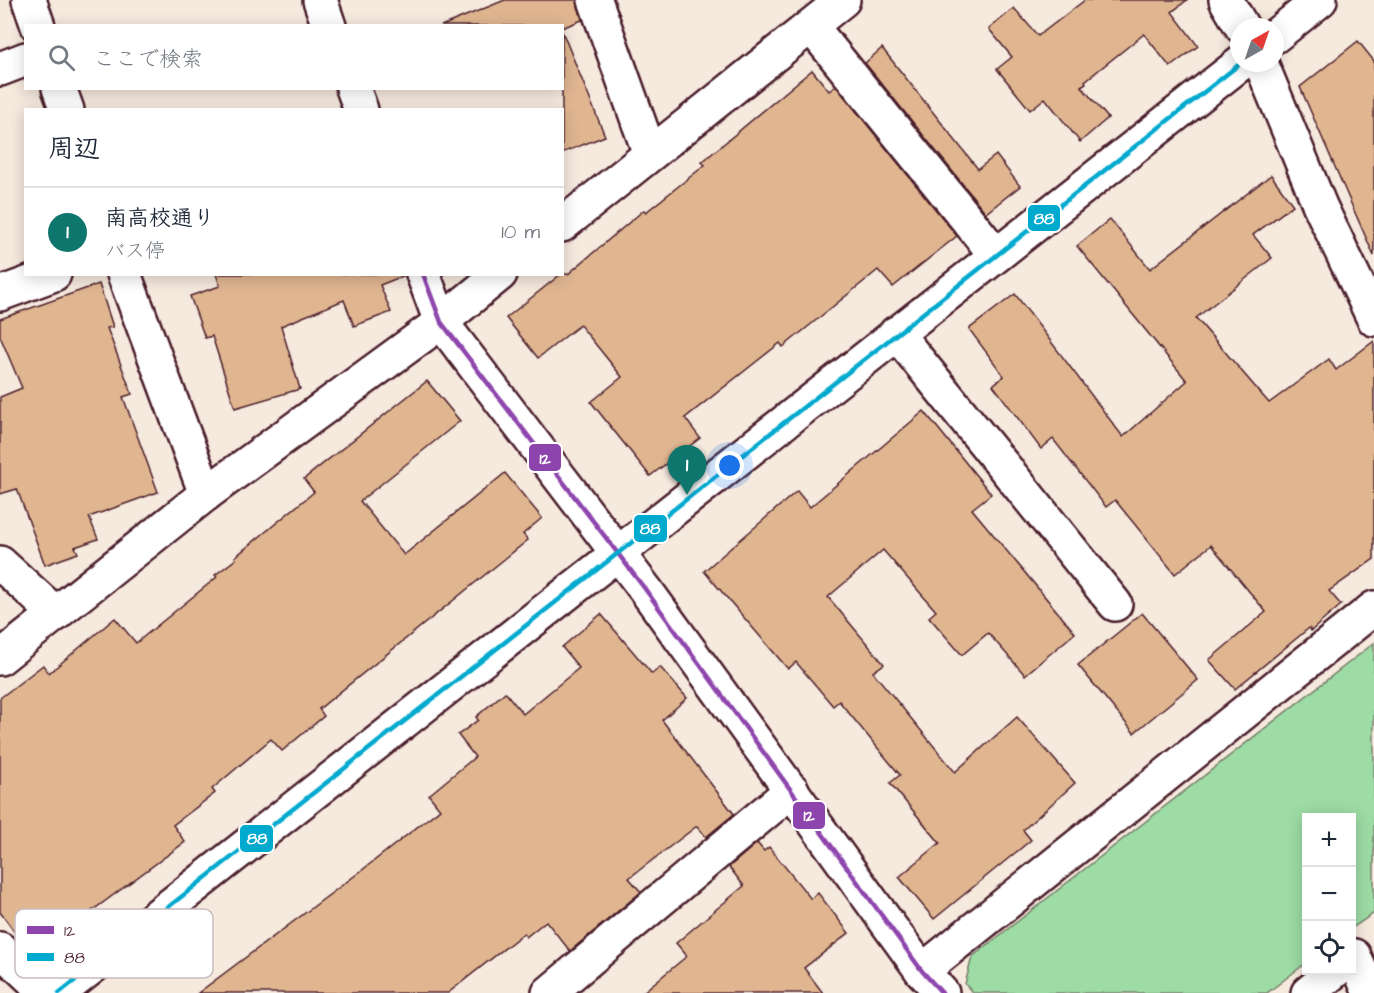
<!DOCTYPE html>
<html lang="ja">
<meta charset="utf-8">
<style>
body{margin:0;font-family:"Architects Daughter","Klee One",sans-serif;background:#f2f2f3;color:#1f2937}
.controls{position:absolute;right:18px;bottom:18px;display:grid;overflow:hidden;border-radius:0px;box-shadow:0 3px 15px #0003}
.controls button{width:54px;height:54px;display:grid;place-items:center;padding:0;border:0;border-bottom:2px solid #e0e1e3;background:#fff;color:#1f2937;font:30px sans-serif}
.compass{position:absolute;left:1230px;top:18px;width:54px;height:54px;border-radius:50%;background:#fff;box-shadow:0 3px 15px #0003;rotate:40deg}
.you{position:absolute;left:730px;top:466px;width:21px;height:21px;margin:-15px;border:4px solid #fff;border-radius:50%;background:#1a73e8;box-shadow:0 0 0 9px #1a73e833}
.badge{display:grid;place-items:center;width:39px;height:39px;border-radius:50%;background:#0f766e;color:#fff;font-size:20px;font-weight:700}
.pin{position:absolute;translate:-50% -50px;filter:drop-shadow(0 2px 3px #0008)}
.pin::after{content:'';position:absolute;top:32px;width:21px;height:18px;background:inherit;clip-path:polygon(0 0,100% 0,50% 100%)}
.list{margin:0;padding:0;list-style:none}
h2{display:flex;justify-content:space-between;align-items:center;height:78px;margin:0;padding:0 24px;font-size:26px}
h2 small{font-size:20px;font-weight:400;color:#747a83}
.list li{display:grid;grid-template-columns:39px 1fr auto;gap:18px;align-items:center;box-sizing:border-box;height:90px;padding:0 24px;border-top:2px solid #e0e1e3}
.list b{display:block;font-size:22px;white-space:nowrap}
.list p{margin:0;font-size:20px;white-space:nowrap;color:#747a83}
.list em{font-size:20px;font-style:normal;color:#747a83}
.icon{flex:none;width:33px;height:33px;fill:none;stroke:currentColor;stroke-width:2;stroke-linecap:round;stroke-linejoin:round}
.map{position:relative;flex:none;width:1374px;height:993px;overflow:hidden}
.search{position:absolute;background:#fff;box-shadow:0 3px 15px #0003;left:24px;top:24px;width:540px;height:66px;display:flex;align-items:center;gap:15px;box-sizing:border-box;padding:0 21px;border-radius:0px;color:#747a83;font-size:22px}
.panel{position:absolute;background:#fff;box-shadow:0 3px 15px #0003;left:24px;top:108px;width:540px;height:168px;border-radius:0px}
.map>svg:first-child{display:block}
.green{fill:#9ddca5;stroke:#747e68;stroke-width:1.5}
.building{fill:#e0b691;stroke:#4a1f2b;stroke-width:1.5}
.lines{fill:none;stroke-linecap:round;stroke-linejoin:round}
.minor-casing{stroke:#4a1f2b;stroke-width:38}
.tertiary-casing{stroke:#4a1f2b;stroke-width:38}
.minor{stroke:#fff;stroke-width:33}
.tertiary{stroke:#fff;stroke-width:33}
.bus-1-casing{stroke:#fff;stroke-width:9}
.bus-2-casing{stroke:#fff;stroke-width:9}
.bus-1{stroke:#8e44ad;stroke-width:4.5}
.bus-2{stroke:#00a9ce;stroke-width:4.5}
.key{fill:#fff;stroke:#c9bcbf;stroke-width:1.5}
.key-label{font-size:16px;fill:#4a1f2b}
.line-badge{stroke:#fff;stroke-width:2}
.badge-label{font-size:16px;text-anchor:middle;font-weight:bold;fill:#fff}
</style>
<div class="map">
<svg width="1374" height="993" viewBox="0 0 1374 993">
<rect width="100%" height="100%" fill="#f6e9de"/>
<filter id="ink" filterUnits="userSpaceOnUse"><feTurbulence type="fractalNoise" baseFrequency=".0167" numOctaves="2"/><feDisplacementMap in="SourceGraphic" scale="12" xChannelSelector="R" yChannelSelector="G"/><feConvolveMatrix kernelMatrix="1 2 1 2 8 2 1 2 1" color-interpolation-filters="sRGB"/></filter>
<g filter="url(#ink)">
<path class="green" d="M 1374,643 L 1374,913 L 1352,928 L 1352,818 L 1306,818 L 1306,963 L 1267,993 L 973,993 L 965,984 L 972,957 Z"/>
<g class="building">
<path d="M 505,0 L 577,0 L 582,20 L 562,28 L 562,26 L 441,26 Z"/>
<path d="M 1085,0 L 1187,0 L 1172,12 L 1198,46 L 1170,67 L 1144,34 L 1085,81 L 1086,83 L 1081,86 L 1108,118 L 1080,142 L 1045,98 L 1030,110 L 997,69 L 1012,57 L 989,29 L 1014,8 L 1038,36 Z"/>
<path d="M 562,31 L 605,136 L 562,153 Z"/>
<path d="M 1358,41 L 1374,61 L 1374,256 L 1300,87 Z"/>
<path d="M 882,48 L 978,169 L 996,155 L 1020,186 L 986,213 L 865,63 Z"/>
<path d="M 812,70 L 829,91 L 836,86 L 957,236 L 893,287 L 878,270 L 783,347 L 780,343 L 685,418 L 700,438 L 650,476 L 591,402 L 622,377 L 580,325 L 538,358 L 506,318 L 561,274 L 568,274 L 644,210 L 646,212 L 705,165 L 702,162 Z"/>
<path d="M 1271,175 L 1293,205 L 1253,235 L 1272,258 L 1196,318 L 1269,403 L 1329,359 L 1336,370 L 1374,341 L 1374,559 L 1329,591 L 1341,605 L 1311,631 L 1309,628 L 1235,689 L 1209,660 L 1266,612 L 1211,545 L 1175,574 L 1115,500 L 1106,507 L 1053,439 L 1041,449 L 993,385 L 1004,376 L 969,329 L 1015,294 L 1123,437 L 1187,381 L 1077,246 L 1110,219 L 1150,269 Z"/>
<path d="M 216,274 L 403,274 L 403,276 L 380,285 L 391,312 L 354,326 L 344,300 L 281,326 L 300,389 L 235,408 L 212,336 L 205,338 L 190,296 L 220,286 Z"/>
<path d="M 99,284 L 113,327 L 107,328 L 132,394 L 123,397 L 158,492 L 89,517 L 98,539 L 75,547 L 78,553 L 45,565 L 17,489 L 0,494 L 0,397 L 22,388 L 0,336 L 0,319 Z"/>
<path d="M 427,381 L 460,421 L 360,501 L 404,555 L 505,473 L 542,518 L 523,534 L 528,540 L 319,709 L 324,716 L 282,751 L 271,739 L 212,789 L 215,793 L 173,825 L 185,842 L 39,950 L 23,928 L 16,934 L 0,912 L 0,698 L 43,665 L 49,673 L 115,618 L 136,643 L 217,577 L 215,575 L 236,559 L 235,557 L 314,492 L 304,479 Z"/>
<path d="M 924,411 L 991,494 L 972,509 L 1075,633 L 1025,675 L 988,633 L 962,655 L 929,617 L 936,611 L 883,550 L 828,597 L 884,664 L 873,672 L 955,772 L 1017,717 L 1075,783 L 1023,830 L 1031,840 L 934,919 L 899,877 L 940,843 L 890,783 L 900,775 L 839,701 L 833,706 L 796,662 L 788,669 L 704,571 L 797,491 L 810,507 Z"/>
<path d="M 1142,613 L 1198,680 L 1134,733 L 1078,665 Z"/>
<path d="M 601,614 L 652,674 L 660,667 L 687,698 L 662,720 L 734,814 L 706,837 L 697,826 L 629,878 L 641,892 L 570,951 L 546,921 L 526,937 L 524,933 L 448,993 L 198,993 L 361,871 L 440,809 L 429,795 L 475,757 L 458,735 L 478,720 L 476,717 L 505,692 L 523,714 L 579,668 L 562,647 Z"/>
<path d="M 757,843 L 764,851 L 769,847 L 811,899 L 818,893 L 849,933 L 804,968 L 823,993 L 642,993 L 687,956 L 676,943 L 744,886 L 729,867 Z"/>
</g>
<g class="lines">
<defs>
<g id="minor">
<path d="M 29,0 L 38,26"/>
<path d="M 320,0 L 329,26"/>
<path d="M 595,0 L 650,154"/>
<path d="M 1226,0 L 1242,27"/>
<path d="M 811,26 L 996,255"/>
<path d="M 1261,63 L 1320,206 L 1374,319"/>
<path d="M 0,69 L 26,59"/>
<path d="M 59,88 L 67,110"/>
<path d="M 353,88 L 361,110"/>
<path d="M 562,225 L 843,0"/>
<path d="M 124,274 L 206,494"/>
<path d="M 423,274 L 441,322 L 645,589 L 922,971 L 942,993"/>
<path d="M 0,294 L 54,274"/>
<path d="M 896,333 L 1115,604"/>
<path d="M 0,563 L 56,614"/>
<path d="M 0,658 L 206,494 L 441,322 L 500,274"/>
<path d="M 0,949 L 47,993"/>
<path d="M 1352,958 L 1354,956 L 1370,993"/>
<path d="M 922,971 L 1374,608"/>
<path d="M 549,993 L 792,790"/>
<path d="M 1308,993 L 1336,970"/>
</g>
<g id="tertiary">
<path d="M 1275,36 L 1320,0"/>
<path d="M 59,993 C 455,685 847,372 1241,63"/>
</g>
</defs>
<use href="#minor" class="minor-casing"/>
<use href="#tertiary" class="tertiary-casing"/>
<use href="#minor" class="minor"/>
<use href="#tertiary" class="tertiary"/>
<defs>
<path id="bus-1" d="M 423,274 L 441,322 L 645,589 L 922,971 L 942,993"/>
<path id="bus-2" d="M 59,993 C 455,685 847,372 1241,63"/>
</defs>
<use href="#bus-1" class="bus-1-casing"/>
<use href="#bus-2" class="bus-2-casing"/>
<use href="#bus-1" class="bus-1"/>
<use href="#bus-2" class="bus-2"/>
</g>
</g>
<rect x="15" y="909" width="198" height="69" rx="9" class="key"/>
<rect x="27" y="926" width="27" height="8" fill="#8e44ad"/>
<rect x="27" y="953" width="27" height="8" fill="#00a9ce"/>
<g class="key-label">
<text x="64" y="936">12</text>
<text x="64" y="963">88</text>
</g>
<g class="line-badge">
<rect x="1027" y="204" width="34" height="28" rx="6" fill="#00a9ce"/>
<rect x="528" y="443" width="34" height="29" rx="6" fill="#8e44ad"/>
<rect x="633" y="514" width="35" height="29" rx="6" fill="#00a9ce"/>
<rect x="792" y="801" width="34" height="29" rx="6" fill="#8e44ad"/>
<rect x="239" y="824" width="35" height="29" rx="6" fill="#00a9ce"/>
</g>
<g class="badge-label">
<text x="1044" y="224">88</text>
<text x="545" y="464">12</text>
<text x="650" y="534">88</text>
<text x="809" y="821">12</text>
<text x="257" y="844">88</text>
</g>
</svg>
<div class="controls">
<button>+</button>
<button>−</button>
<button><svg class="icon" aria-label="locate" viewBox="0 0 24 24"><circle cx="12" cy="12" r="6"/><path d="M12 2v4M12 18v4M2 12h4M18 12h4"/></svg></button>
</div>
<svg class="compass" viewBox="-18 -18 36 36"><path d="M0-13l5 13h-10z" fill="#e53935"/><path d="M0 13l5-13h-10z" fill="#747a83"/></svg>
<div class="you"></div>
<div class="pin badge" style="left:687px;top:495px">1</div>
<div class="search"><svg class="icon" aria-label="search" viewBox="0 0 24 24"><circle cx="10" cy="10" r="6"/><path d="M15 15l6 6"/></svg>ここで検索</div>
<section class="panel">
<h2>周辺<small></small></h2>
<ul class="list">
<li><span class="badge">1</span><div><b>南高校通り</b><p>バス停</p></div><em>10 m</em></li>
</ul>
</section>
</div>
